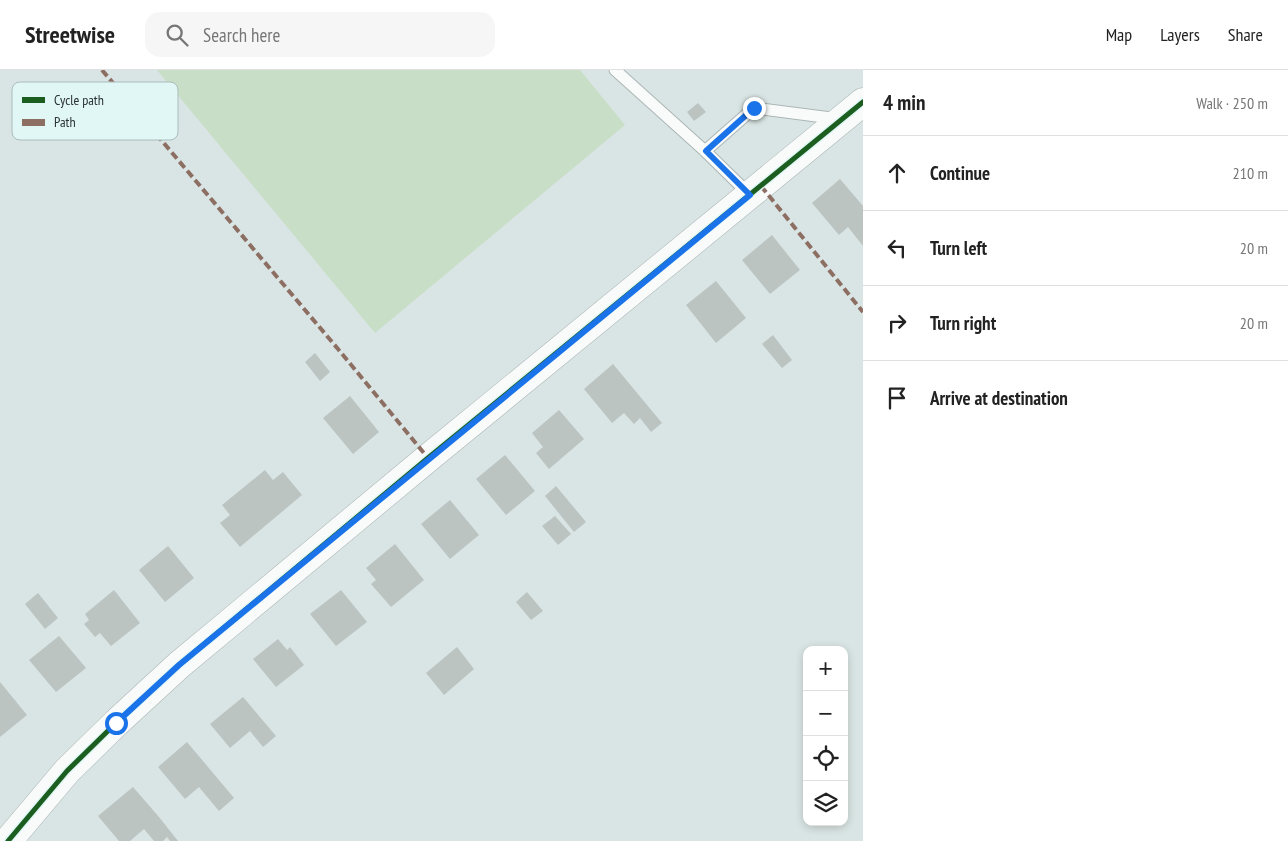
<!DOCTYPE html>
<meta charset="utf-8">
<style>
body{margin:0;font-family:"PT Sans Narrow",sans-serif;background:#f6f6f6;color:#222}
.controls{position:absolute;right:15px;bottom:15px;display:grid;overflow:hidden;border-radius:10px;box-shadow:0 2px 8px #0003}
.controls button{width:45px;height:45px;display:grid;place-items:center;padding:0;border:0;border-bottom:1px solid #e0e0e0;background:#fff;color:#222;font:25px sans-serif}
.stop{position:absolute;width:15px;height:15px;margin:-11px;border:4px solid #1a73e8;border-radius:50%;background:#fff}
.stop.end{background:#1a73e8;border-color:#fff;box-shadow:0 1px 5px #0008}
.list{margin:0;padding:0;list-style:none}
h2{display:flex;justify-content:space-between;align-items:center;height:65px;margin:0;padding:0 20px;font-size:21px}
h2 small{font-size:16px;font-weight:400;color:#767676}
.list li{display:grid;grid-template-columns:32px 1fr auto;gap:15px;align-items:center;box-sizing:border-box;height:75px;padding:0 20px;border-top:1px solid #e0e0e0}
.list b{display:block;font-size:19px;white-space:nowrap}
.list em{font-size:16px;font-style:normal;color:#767676}
.icon{flex:none;width:28px;height:28px;fill:none;stroke:currentColor;stroke-width:2;stroke-linecap:round;stroke-linejoin:round}
.map{position:relative;flex:none;width:863px;height:771px;overflow:hidden}
header{display:flex;align-items:center;gap:30px;box-sizing:border-box;height:70px;padding:0 25px;background:#fff;border-bottom:1px solid #e0e0e0}
header strong{font-size:24px}
nav{display:flex;gap:28px;margin-inline-start:auto;font-size:18px}
.search{width:350px;height:45px;background:#f6f6f6;display:flex;align-items:center;gap:12px;box-sizing:border-box;padding:0 18px;border-radius:15px;color:#767676;font-size:19px}
main{display:flex}
aside{flex:1;background:#fff}
.map>svg:first-child{display:block}
.green{fill:#c8dec7}
.building{fill:#bcc4c2}
.lines{fill:none;stroke-linecap:round;stroke-linejoin:round}
.service-casing{stroke:#acb6b5;stroke-width:13}
.tertiary-casing{stroke:#acb6b5;stroke-width:29}
.service{stroke:#f9fbfb;stroke-width:11}
.tertiary{stroke:#f9fbfb;stroke-width:28}
.quiet{stroke:#8d6e63;stroke-width:4;stroke-dasharray:8 4;stroke-linecap:butt}
.cycleway-casing{stroke:#e1f7f6;stroke-width:8}
.cycleway{stroke:#1b5e20;stroke-width:5}
.route{stroke:#1a73e8;stroke-width:6}
.key{fill:#e1f7f6;stroke:#aabcbb;stroke-width:1}
.key-label{font-size:14px;fill:#2a3232}
</style>
<header>
<strong>Streetwise</strong>
<div class="search"><svg class="icon" aria-label="search" viewBox="0 0 24 24"><circle cx="10" cy="10" r="6"/><path d="M15 15l6 6"/></svg>Search here</div>
<nav><a>Map</a><a>Layers</a><a>Share</a></nav>
</header>
<main>
<div class="map">
<svg width="863" height="771" viewBox="0 0 863 771">
<rect width="100%" height="100%" fill="#d9e5e4"/>
<path class="green" d="M 157,0 L 580,0 L 625,55 L 375,263 Z"/>
<g class="building">
<path d="M 698,33 L 706,42 L 694,51 L 687,42 Z"/>
<path d="M 840,109 L 863,136 L 863,176 L 848,157 L 839,165 L 812,133 Z"/>
<path d="M 772,165 L 800,200 L 770,224 L 742,190 Z"/>
<path d="M 716,211 L 746,248 L 716,273 L 686,235 Z"/>
<path d="M 773,265 L 792,290 L 782,298 L 762,274 Z"/>
<path d="M 315,283 L 330,302 L 320,311 L 305,292 Z"/>
<path d="M 613,294 L 662,353 L 651,362 L 640,348 L 634,354 L 624,343 L 612,353 L 584,319 Z"/>
<path d="M 350,326 L 379,362 L 353,384 L 323,348 Z"/>
<path d="M 559,340 L 584,369 L 549,399 L 536,383 L 543,377 L 532,363 Z"/>
<path d="M 505,385 L 535,421 L 506,445 L 476,409 Z"/>
<path d="M 265,400 L 273,410 L 283,402 L 302,425 L 240,477 L 220,453 L 230,445 L 222,435 Z"/>
<path d="M 556,416 L 586,452 L 574,462 L 545,426 Z"/>
<path d="M 450,430 L 479,465 L 450,489 L 421,454 Z"/>
<path d="M 555,446 L 571,464 L 558,475 L 542,456 Z"/>
<path d="M 395,474 L 424,510 L 391,537 L 371,514 L 376,510 L 366,498 Z"/>
<path d="M 168,476 L 194,508 L 165,532 L 139,500 Z"/>
<path d="M 114,520 L 140,553 L 111,576 L 100,563 L 95,567 L 84,554 L 89,550 L 85,544 Z"/>
<path d="M 341,520 L 367,552 L 336,576 L 310,544 Z"/>
<path d="M 527,522 L 543,541 L 531,550 L 516,532 Z"/>
<path d="M 38,523 L 58,548 L 45,559 L 25,534 Z"/>
<path d="M 59,566 L 86,598 L 56,622 L 29,590 Z"/>
<path d="M 278,569 L 287,580 L 290,577 L 304,595 L 276,617 L 253,589 Z"/>
<path d="M 457,577 L 474,599 L 444,625 L 426,603 Z"/>
<path d="M 0,612 L 27,645 L 0,667 Z"/>
<path d="M 243,627 L 276,666 L 263,677 L 250,661 L 230,678 L 210,654 Z"/>
<path d="M 187,672 L 234,728 L 219,741 L 199,717 L 185,729 L 158,697 Z"/>
<path d="M 133,717 L 159,747 L 178,771 L 170,771 L 167,767 L 163,771 L 154,771 L 144,759 L 130,771 L 119,771 L 98,746 Z"/>
</g>
<g class="lines">
<defs>
<g id="service">
<path d="M 615,0 L 705,81 L 750,125"/>
<path d="M 705,81 L 754,38 L 839,49"/>
</g>
<path id="tertiary" d="M 8,771 L 67,701 L 116,653 L 179,595 L 428,388 L 863,32"/>
</defs>
<use href="#service" class="service-casing"/>
<use href="#tertiary" class="tertiary-casing"/>
<use href="#service" class="service"/>
<use href="#tertiary" class="tertiary"/>
<g class="quiet">
<path d="M 102,0 L 338,279 L 428,388"/>
<path d="M 761,116 L 863,242"/>
</g>
<defs>
<path id="cycleway" d="M 8,771 L 67,701 L 116,653 L 179,595 L 428,388 L 863,32"/>
</defs>
<use href="#cycleway" class="cycleway-casing"/>
<use href="#cycleway" class="cycleway"/>
</g>
<g class="lines">
<path class="route" d="M 116,653 L 179,595 L 750,125 L 706,81 L 754,38"/>
</g>
<rect x="12" y="12" width="166" height="58" rx="8" class="key"/>
<rect x="22" y="27" width="23" height="6" fill="#1b5e20"/>
<rect x="22" y="49" width="23" height="7" fill="#8d6e63"/>
<g class="key-label">
<text x="54" y="35">Cycle path</text>
<text x="54" y="57">Path</text>
</g>
</svg>
<div class="controls">
<button>+</button>
<button>−</button>
<button><svg class="icon" aria-label="locate" viewBox="0 0 24 24"><circle cx="12" cy="12" r="6"/><path d="M12 2v4M12 18v4M2 12h4M18 12h4"/></svg></button>
<button><svg class="icon" aria-label="layers" viewBox="0 0 24 24"><path d="M12 4l9 5-9 5-9-5zM3 14l9 5 9-5"/></svg></button>
</div>
<div class="stop" style="left:116px;top:653px"></div>
<div class="stop end" style="left:754px;top:38px"></div>
</div>
<aside>
<h2>4 min<small>Walk · 250 m</small></h2>
<ul class="list">
<li><svg class="icon" aria-label="ahead" viewBox="0 0 24 24"><path d="M12 20V5M6 11l6-6 6 6"/></svg><div><b>Continue</b></div><em>210 m</em></li>
<li><svg class="icon" aria-label="left" viewBox="0 0 24 24"><path d="M17 20v-9H6M10 6l-5 5 5 5"/></svg><div><b>Turn left</b></div><em>20 m</em></li>
<li><svg class="icon" aria-label="right" viewBox="0 0 24 24"><path d="M7 20v-9h11M14 6l5 5-5 5"/></svg><div><b>Turn right</b></div><em>20 m</em></li>
<li><svg class="icon" aria-label="arrive" viewBox="0 0 24 24"><path d="M6 21V4h12l-3 4 3 4H6"/></svg><div><b>Arrive at destination</b></div></li>
</ul>
</aside>
</main>
